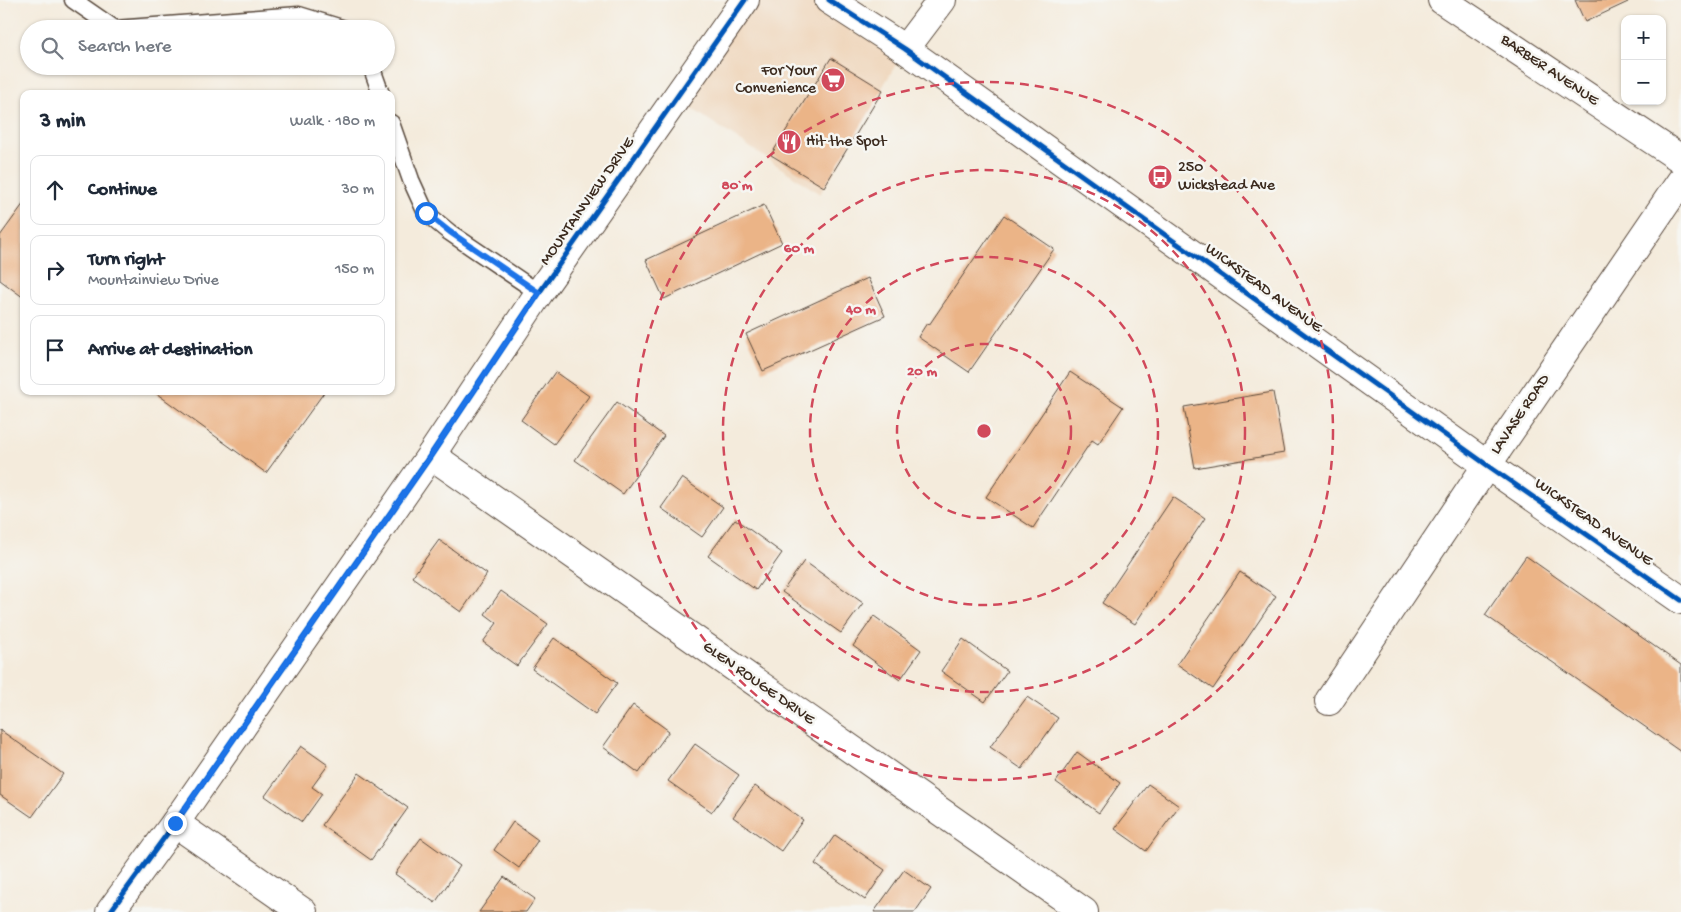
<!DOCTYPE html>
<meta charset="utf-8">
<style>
body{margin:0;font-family:"Gochi Hand",sans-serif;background:#f6f6f7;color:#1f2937}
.controls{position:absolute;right:15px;top:15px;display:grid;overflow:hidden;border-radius:10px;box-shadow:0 1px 4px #0004}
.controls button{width:45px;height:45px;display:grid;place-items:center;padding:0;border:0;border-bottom:1px solid #e0e1e3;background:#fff;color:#1f2937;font:25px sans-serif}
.stop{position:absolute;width:15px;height:15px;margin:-11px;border:4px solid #1a73e8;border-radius:50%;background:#fff}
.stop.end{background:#1a73e8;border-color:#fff;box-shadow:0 1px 5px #0008}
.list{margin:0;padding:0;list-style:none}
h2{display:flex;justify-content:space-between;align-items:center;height:65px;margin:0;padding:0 20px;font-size:21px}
h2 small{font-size:16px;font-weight:400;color:#747a83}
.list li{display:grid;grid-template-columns:32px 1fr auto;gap:15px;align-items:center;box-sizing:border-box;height:70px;margin:0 10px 10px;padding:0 10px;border:1px solid #e0e1e3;border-radius:10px}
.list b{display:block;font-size:19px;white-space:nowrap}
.list p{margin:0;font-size:16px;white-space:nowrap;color:#747a83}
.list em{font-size:16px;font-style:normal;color:#747a83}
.icon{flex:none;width:28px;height:28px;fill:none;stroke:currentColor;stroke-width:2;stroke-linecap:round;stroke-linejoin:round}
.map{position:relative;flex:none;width:1681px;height:912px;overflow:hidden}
.search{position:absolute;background:#fff;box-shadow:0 1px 4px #0004;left:20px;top:20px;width:375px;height:55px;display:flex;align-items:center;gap:12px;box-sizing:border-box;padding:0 18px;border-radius:28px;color:#747a83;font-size:19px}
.panel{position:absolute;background:#fff;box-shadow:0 1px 4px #0004;left:20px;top:90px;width:375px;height:305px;border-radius:10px}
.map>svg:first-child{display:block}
.built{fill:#efd6bb}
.building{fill:#ebb487}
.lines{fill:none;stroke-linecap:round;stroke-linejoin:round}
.lane-casing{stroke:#57473a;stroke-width:19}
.street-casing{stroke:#57473a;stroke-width:30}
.lane{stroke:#fff;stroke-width:16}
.street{stroke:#fff;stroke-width:28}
.cycleway-casing{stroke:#f6f6f2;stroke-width:8}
.cycleway{stroke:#0057b8;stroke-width:5}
.route{stroke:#1a73e8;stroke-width:6}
.ring{fill:none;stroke:#d1495b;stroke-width:2.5;stroke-dasharray:9 6}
.labels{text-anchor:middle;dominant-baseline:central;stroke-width:5;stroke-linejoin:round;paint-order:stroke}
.poi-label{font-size:16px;fill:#3b2a1e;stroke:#f6f6f2;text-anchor:start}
.street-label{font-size:16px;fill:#3b2a1e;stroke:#f6f6f2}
.centre{fill:#d1495b;stroke:#f6f6f2;stroke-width:2.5}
.ring-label{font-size:15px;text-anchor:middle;font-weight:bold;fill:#d1495b;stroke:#f6f6f2;stroke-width:5;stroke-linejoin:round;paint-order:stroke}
</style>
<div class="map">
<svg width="1681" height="912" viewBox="0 0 1681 912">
<rect width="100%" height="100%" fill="#f6f6f2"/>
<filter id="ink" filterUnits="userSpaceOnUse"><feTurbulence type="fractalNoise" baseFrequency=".02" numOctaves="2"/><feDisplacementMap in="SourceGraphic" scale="10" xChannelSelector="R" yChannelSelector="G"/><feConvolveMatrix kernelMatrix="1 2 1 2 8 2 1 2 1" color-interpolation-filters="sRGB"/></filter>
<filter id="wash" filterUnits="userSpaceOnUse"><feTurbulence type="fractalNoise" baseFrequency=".0096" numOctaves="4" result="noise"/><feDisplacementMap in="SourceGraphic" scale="20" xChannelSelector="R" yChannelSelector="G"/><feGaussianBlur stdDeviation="1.12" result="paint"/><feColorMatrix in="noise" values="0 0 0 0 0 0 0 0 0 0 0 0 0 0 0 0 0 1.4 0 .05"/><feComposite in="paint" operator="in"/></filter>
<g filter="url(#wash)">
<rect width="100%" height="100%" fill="#f4ebdc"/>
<path class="built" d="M 745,0 L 829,0 L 905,49 L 820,194 L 676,98 Z"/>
<g id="blocks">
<g class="building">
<path d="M 1575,0 L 1627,0 L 1628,2 L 1585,22 Z"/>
<path d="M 831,58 L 883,90 L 824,187 L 771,155 Z"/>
<path d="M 24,203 L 24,298 L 0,280 L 0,236 Z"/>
<path d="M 764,205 L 782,243 L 664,299 L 646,260 Z"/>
<path d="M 1004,215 L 1054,249 L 969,372 L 918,337 L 927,323 L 929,325 Z"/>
<path d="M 868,278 L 885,316 L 763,371 L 746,334 Z"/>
<path d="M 555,372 L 589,396 L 554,444 L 521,420 Z"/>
<path d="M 1070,372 L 1123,407 L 1098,444 L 1092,440 L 1033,528 L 986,497 Z"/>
<path d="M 153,391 L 325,391 L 266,473 Z"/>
<path d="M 1273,392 L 1284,453 L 1195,468 L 1184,407 Z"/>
<path d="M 617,402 L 664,436 L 623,494 L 575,460 Z"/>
<path d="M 682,478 L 723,507 L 702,537 L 661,508 Z"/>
<path d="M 1173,497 L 1205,518 L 1135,624 L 1102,603 Z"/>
<path d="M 735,519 L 782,553 L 756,590 L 708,556 Z"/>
<path d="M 439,540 L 487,574 L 461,612 L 412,577 Z"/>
<path d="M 1526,556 L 1681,665 L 1681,752 L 1485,615 Z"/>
<path d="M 804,561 L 863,603 L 841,633 L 782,592 Z"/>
<path d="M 1240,572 L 1276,596 L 1213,689 L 1177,664 Z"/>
<path d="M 501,591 L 548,624 L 517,666 L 483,642 L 497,623 L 485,614 Z"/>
<path d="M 874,616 L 921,650 L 900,680 L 853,646 Z"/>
<path d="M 554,638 L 617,683 L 595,714 L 532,669 Z"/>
<path d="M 963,639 L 1007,671 L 985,702 L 941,671 Z"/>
<path d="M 1027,697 L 1058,718 L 1022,769 L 990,747 Z"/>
<path d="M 633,705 L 669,731 L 639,773 L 603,747 Z"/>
<path d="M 0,730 L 63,774 L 32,817 L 0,795 Z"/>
<path d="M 695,744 L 739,775 L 712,812 L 668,781 Z"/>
<path d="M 301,746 L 328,765 L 312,787 L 322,794 L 302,822 L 265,796 Z"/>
<path d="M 1077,752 L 1120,783 L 1099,813 L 1056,782 Z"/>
<path d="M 359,773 L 408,808 L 371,860 L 322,825 Z"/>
<path d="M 1148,784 L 1179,806 L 1146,851 L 1115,829 Z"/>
<path d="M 755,786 L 803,820 L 781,851 L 733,817 Z"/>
<path d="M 513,822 L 538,840 L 519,868 L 494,850 Z"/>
<path d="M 835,835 L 885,870 L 865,900 L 815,864 Z"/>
<path d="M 421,838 L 460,866 L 435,903 L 395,874 Z"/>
<path d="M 904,870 L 931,889 L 915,912 L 874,912 Z"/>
<path d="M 504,877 L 535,899 L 526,912 L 479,912 Z"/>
</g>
</g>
</g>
<g filter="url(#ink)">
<use href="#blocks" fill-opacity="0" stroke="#57473a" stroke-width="1"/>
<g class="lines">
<defs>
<g id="lane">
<path d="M 73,0 L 115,29 L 299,15 L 345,29"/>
<path d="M 371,66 L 381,94"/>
<path d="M 391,123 L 411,180 L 426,213 L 449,232 L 539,293"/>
</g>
<g id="street">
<path d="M 829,0 L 905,49 L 1487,465 L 1681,600"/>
<path d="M 1442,0 L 1681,159"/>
<path d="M 905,49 L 942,0"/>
<path d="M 431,455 L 1084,912"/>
<path d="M 1329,701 L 1487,465 L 1681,181"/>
<path d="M 175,823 L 303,912"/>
<path d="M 110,912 L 175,823 L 431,455 L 539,293 L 745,0"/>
</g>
</defs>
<use href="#lane" class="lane-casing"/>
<use href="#street" class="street-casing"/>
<use href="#lane" class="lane"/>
<use href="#street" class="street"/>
<defs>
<g id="cycleway">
<path d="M 829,0 L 905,49 L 1487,465 L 1681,600"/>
<path d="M 110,912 L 175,823 L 431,455 L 539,293 L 745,0"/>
</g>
</defs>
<use href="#cycleway" class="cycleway-casing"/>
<use href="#cycleway" class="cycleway"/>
</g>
</g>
<g class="lines" filter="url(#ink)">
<path class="route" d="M 175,823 L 431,455 L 539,293 L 450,232 L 426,213"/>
</g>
<g class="ring">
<circle cx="984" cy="431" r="87"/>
<circle cx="984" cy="431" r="174"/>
<circle cx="984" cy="431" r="261"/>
<circle cx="984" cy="431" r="349"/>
</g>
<defs>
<symbol id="supermarket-disc" viewBox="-11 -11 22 22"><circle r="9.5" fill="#d1495b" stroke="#f6f6f2"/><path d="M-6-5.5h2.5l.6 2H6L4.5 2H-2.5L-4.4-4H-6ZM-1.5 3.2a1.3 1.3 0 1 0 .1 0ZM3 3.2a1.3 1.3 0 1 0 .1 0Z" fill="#fff"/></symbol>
<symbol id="restaurant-disc" viewBox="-11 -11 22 22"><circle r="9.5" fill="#d1495b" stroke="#f6f6f2"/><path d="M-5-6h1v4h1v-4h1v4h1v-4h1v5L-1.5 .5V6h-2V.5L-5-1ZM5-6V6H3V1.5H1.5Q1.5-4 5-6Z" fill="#fff"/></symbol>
<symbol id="bus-disc" viewBox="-11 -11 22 22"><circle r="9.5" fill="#d1495b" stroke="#f6f6f2"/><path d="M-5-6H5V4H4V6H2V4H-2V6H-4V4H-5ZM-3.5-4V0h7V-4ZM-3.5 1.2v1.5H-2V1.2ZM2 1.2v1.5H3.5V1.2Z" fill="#fff"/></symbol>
</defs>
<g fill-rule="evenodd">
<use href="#supermarket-disc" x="819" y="66" width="28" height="28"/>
<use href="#restaurant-disc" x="775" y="128" width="28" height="28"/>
<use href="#bus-disc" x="1146" y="163" width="28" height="28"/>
</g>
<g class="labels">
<g class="poi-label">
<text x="816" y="71" text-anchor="end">For Your<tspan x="816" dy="18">Convenience</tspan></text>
<text x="806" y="142">Hit the Spot</text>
<text x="1178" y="168">250<tspan x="1178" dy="18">Wickstead Ave</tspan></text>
</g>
<g class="street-label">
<text transform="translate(1549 71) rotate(34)">BARBER AVENUE</text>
<text transform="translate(588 202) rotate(-55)">MOUNTAINVIEW DRIVE</text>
<text transform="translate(1263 289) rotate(36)">WICKSTEAD AVENUE</text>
<text transform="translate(1521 415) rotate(-56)">LAVASE ROAD</text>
<text transform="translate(1593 523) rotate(35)">WICKSTEAD AVENUE</text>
<text transform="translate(758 684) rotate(35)">GLEN ROUGE DRIVE</text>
</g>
</g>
<circle cx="984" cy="431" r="8" class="centre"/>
<g class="ring-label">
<text x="737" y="189">80 m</text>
<text x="799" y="252">60 m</text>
<text x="861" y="313">40 m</text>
<text x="922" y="375">20 m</text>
</g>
</svg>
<div class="controls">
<button>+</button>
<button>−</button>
</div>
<div class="stop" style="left:426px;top:213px"></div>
<div class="stop end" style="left:175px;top:823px"></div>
<div class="search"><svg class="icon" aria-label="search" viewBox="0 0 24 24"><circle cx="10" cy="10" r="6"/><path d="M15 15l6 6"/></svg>Search here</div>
<section class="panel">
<h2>3 min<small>Walk · 180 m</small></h2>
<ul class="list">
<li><svg class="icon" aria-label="ahead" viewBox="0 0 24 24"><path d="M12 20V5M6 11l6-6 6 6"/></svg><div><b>Continue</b></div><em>30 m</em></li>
<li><svg class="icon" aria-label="right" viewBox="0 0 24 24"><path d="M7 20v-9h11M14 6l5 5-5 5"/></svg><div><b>Turn right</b><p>Mountainview Drive</p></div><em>150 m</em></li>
<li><svg class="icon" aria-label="arrive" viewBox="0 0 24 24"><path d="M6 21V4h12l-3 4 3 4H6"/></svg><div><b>Arrive at destination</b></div></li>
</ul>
</section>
</div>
